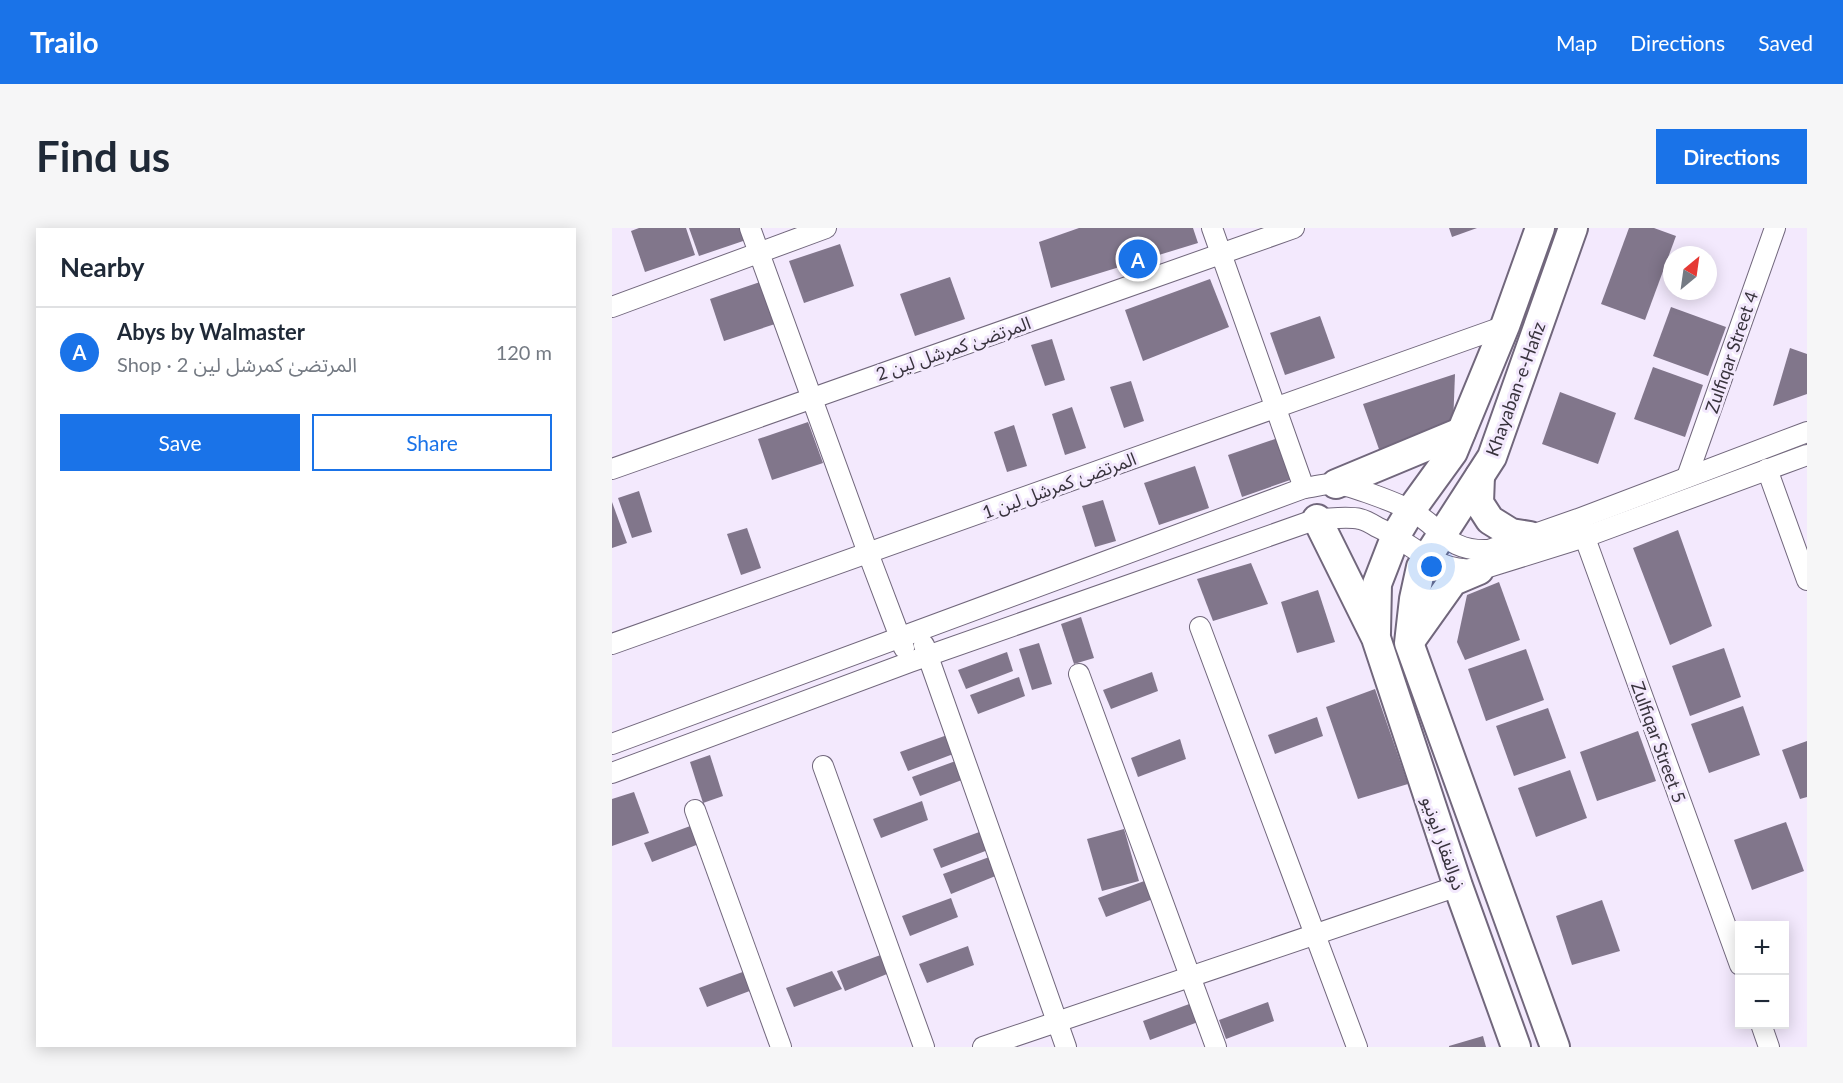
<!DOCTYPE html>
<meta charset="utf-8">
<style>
body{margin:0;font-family:Lato,"Noto Sans Arabic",sans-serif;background:#f6f6f7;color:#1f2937}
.controls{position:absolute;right:18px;bottom:18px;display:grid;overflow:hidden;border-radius:0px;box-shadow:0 3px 15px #0003}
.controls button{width:54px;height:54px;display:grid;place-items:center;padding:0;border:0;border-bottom:2px solid #e0e1e3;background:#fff;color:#1f2937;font:30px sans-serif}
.compass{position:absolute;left:1051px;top:18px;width:54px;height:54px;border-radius:50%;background:#fff;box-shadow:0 3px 15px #0003;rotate:29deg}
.you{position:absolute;left:820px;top:339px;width:21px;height:21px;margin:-15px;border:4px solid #fff;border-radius:50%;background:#1a73e8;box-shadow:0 0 0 9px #1a73e833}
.badge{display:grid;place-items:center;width:39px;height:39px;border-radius:50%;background:#1a73e8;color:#fff;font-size:20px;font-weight:700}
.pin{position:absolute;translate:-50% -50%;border:3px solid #fff;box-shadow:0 2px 6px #0006}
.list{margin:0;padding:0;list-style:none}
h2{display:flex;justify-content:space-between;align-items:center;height:78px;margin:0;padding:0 24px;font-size:26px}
h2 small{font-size:20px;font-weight:400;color:#747a83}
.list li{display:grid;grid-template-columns:39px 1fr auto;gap:18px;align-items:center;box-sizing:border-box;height:90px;padding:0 24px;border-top:2px solid #e0e1e3}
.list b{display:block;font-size:22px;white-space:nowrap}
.list p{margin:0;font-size:20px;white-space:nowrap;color:#747a83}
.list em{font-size:20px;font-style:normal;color:#747a83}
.actions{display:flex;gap:12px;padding:18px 24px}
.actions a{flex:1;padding:14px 0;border:2px solid #1a73e8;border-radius:0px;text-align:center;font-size:21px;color:#1a73e8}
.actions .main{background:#1a73e8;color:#fff}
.map{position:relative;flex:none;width:1195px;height:819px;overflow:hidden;border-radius:0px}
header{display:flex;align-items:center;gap:36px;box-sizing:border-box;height:84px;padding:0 30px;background:#1a73e8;color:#fff}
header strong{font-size:28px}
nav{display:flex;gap:33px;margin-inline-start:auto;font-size:21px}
.intro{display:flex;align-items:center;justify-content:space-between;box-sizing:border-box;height:144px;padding:0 36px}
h1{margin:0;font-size:42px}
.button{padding:15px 27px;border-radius:0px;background:#1a73e8;color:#fff;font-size:21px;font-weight:700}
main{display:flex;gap:36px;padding:0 36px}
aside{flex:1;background:#fff;border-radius:0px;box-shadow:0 3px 15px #0003}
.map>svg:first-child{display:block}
.building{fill:#81768b}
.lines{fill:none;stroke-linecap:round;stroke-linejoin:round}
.street-casing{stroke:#71677c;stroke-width:22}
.secondary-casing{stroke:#71677c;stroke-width:32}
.street{stroke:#fff;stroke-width:20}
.secondary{stroke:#fff;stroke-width:28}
.labels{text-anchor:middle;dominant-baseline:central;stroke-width:6;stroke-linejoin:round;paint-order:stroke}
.street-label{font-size:18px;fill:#38333d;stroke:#f3e9fd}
</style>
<header>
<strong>Trailo</strong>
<nav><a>Map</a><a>Directions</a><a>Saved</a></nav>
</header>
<div class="intro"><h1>Find us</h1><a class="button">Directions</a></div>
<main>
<aside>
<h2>Nearby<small></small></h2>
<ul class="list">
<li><span class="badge">A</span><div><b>Abys by Walmaster</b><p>Shop · المرتضیٰ کمرشل لین 2</p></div><em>120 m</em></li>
</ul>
<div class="actions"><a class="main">Save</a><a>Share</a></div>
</aside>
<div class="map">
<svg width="1195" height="819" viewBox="0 0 1195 819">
<rect width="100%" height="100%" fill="#f3e9fd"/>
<g class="building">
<path d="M 27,0 L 74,0 L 83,27 L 33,44 L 19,3 Z"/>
<path d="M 77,0 L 133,0 L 137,11 L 87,28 Z"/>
<path d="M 467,0 L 581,0 L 586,15 L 439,60 L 427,14 Z"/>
<path d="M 837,0 L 865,0 L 840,9 Z"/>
<path d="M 1017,0 L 1042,0 L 1064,8 L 1033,92 L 989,76 Z"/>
<path d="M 228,16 L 242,58 L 192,75 L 177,33 Z"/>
<path d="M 338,49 L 353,91 L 303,108 L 288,66 Z"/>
<path d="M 598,51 L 617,99 L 531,133 L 513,82 Z"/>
<path d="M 148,54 L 163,96 L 112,113 L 98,71 Z"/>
<path d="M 1059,79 L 1114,99 L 1096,148 L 1041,128 Z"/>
<path d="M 708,88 L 723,130 L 673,147 L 658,105 Z"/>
<path d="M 440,111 L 453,152 L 433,158 L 419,117 Z"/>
<path d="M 1178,120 L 1195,126 L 1195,166 L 1161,178 Z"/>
<path d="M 1041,139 L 1091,157 L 1073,209 L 1022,191 Z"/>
<path d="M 843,146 L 841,197 L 768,224 L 751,176 Z"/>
<path d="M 519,153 L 532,193 L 512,200 L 498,159 Z"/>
<path d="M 948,164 L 1004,185 L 986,236 L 930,216 Z"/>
<path d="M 460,179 L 474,220 L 453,227 L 440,186 Z"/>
<path d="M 196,194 L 211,235 L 160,252 L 146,211 Z"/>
<path d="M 402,197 L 415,238 L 395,244 L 382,204 Z"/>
<path d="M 666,210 L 681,251 L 630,269 L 616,227 Z"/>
<path d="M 583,238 L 597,280 L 547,297 L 532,255 Z"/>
<path d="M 27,263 L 40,304 L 20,310 L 6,270 Z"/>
<path d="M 491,272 L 504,313 L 483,319 L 470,278 Z"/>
<path d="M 0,274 L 15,315 L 0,320 Z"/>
<path d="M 135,300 L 149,340 L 129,347 L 115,306 Z"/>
<path d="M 1066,302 L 1100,398 L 1058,417 L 1021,320 Z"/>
<path d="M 639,335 L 656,376 L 601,393 L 585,351 Z"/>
<path d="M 887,354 L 908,412 L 853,432 L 845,414 L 855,367 Z"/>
<path d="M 706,362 L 723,414 L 685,425 L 669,374 Z"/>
<path d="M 469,389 L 482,430 L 462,436 L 449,396 Z"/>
<path d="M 427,415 L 440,456 L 420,462 L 407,421 Z"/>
<path d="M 1112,420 L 1129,469 L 1078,488 L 1060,438 Z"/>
<path d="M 914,421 L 932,472 L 874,493 L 856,441 Z"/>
<path d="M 395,424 L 401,443 L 354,461 L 346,442 Z"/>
<path d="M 540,444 L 546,463 L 499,481 L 491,462 Z"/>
<path d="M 407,449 L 413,468 L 366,486 L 358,467 Z"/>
<path d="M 763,461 L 796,556 L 746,571 L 714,479 Z"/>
<path d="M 1131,478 L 1148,527 L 1097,545 L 1079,496 Z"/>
<path d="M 936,480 L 954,530 L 902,548 L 884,498 Z"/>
<path d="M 705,489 L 711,508 L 663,526 L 656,507 Z"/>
<path d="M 1026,503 L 1044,553 L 985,573 L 968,524 Z"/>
<path d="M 338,506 L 344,525 L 296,543 L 288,524 Z"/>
<path d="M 568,511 L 574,531 L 526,549 L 519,530 Z"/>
<path d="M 1195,513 L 1195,569 L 1188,571 L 1170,522 Z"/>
<path d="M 98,527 L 111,568 L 91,575 L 78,534 Z"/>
<path d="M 349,531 L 355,550 L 308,568 L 300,549 Z"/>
<path d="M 958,542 L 975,590 L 924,609 L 906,560 Z"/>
<path d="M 22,564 L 37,605 L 0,618 L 0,571 Z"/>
<path d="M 310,573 L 316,592 L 269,610 L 261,591 Z"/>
<path d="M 1174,594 L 1192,643 L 1140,662 L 1122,612 Z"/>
<path d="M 81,597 L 87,616 L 40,634 L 32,615 Z"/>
<path d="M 512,601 L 527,653 L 490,663 L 475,611 Z"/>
<path d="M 370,603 L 376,622 L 329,640 L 321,621 Z"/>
<path d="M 380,628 L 386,647 L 339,666 L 331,646 Z"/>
<path d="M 535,652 L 541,671 L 494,689 L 486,670 Z"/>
<path d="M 339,670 L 346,689 L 298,708 L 290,688 Z"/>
<path d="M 990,672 L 1008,723 L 960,737 L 944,688 Z"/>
<path d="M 356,718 L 362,737 L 315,755 L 307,736 Z"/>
<path d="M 274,725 L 280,744 L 233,763 L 225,743 Z"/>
<path d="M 136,742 L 143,761 L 95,779 L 87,760 Z"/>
<path d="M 220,743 L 230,761 L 182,779 L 174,760 Z"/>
<path d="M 656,774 L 662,793 L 614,811 L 607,792 Z"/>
<path d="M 580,775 L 586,794 L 538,812 L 531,793 Z"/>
<path d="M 871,808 L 874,819 L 837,819 L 837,818 Z"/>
</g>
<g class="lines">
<defs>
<g id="street">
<path d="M 138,0 L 256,325 L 292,420"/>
<path d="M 600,0 L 692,260"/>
<path d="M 0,79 L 214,0"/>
<path d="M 0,241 L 682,0"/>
<path d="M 1155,241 L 1195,352"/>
<path d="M 1075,249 L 1163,0"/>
<path d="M 969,299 L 1128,737"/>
<path d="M 588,399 L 745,819"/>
<path d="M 0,416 L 893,98"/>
<path d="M 312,417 L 454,819"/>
<path d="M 467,446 L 604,819"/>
<path d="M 0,516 L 692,260 C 702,259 714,255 724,256 C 738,257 785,275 798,282 C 830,299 834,324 877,322 L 966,291 L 1195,204"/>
<path d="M 211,538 L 312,819"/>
<path d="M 0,545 L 298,434 L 705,291 C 717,291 736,288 748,291 C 753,292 760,296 765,299 C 805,317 818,343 867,342 L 973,309 L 1195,227"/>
<path d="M 83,582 L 169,819"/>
<path d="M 1149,796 L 1157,819"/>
<path d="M 371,819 L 846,658"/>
</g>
<g id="secondary">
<path d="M 868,248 L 867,275 L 878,292 L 899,305 L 918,308"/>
<path d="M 724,256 L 849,204"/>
<path d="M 705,291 L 764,410 L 846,658 L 904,819"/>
<path d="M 764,405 L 765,356 L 784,307 L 799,282 L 841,224 L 893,98 L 928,0"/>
<path d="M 799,412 L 841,353 L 867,342"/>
<path d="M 943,819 L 797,415 L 802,371 L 809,339 L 880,229 L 961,0"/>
</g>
</defs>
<use href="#street" class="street-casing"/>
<use href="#secondary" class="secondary-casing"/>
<use href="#street" class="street"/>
<use href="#secondary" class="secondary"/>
</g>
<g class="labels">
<g class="street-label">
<text transform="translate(341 120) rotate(-19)">المرتضیٰ کمرشل لین 2</text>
<text transform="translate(1119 124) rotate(-71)">Zulfiqar Street 4</text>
<text transform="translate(903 161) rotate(-70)">Khayaban-e-Hafiz</text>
<text transform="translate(447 257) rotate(-20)">المرتضیٰ کمرشل لین 1</text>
<text transform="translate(1047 514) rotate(70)">Zulfiqar Street 5</text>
<text transform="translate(832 615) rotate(71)">ذوالفقار ایونیو</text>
</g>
</g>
</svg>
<div class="controls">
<button>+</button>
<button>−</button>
</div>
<svg class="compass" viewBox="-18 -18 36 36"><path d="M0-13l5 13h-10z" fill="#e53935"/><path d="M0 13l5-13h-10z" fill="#747a83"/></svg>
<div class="you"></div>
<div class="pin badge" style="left:526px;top:31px">A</div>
</div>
</main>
